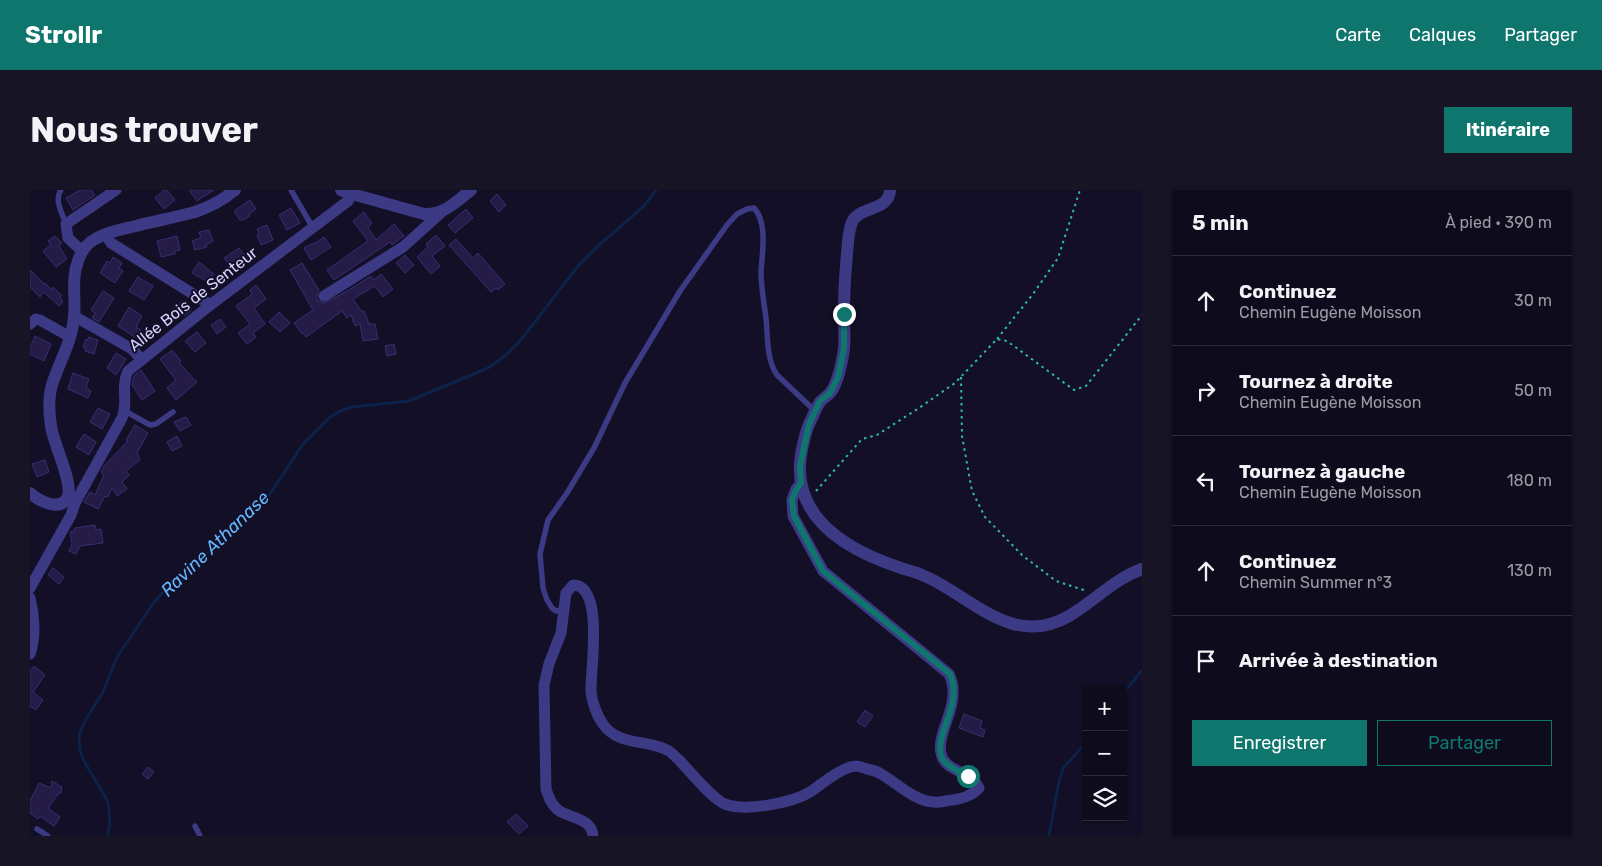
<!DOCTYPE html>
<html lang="fr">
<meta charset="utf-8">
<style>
body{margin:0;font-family:Rubik,sans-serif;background:#171425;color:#f1f3f6}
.controls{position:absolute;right:15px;bottom:15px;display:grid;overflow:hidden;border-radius:0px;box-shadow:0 1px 4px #0004}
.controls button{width:45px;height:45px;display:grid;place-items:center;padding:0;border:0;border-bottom:1px solid #2e2b3b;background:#0e0b1c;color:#f1f3f6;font:25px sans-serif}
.stop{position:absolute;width:15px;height:15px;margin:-11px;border:4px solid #0f766e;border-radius:50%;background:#fff}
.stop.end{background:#0f766e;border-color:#fff;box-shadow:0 1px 5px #0008}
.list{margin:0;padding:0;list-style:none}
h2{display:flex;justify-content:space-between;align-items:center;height:65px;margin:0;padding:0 20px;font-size:21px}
h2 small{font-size:16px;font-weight:400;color:#9b9ba3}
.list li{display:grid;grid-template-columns:32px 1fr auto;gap:15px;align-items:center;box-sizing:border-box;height:90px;padding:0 20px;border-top:1px solid #2e2b3b}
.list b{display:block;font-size:19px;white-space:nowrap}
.list p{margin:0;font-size:16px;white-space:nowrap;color:#9b9ba3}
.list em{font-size:16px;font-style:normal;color:#9b9ba3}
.actions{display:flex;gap:10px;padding:15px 20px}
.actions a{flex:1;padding:11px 0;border:1px solid #0f766e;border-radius:0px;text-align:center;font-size:18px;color:#0f766e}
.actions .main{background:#0f766e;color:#fff}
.icon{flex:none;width:28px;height:28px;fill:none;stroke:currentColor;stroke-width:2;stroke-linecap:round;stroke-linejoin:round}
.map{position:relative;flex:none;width:1112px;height:646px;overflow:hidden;border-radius:0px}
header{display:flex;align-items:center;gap:30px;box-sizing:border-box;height:70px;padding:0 25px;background:#0f766e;color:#fff}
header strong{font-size:24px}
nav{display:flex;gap:28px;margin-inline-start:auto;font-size:18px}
.intro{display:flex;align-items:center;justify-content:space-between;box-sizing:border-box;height:120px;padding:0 30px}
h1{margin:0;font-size:35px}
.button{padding:12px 22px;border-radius:0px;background:#0f766e;color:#fff;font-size:18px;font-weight:700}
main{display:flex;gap:30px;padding:0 30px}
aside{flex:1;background:#0e0b1c;border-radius:0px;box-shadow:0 1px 4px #0004}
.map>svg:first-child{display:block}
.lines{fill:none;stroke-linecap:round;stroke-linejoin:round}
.stream{stroke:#0c2248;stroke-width:3}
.building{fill:#241b47;stroke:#3b2d73}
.path{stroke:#2fb8b0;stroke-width:2;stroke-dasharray:2.5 4;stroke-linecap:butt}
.service{stroke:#3d3a85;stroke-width:5.5}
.minor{stroke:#3d3a85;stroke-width:11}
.tertiary{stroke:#3d3a85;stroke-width:12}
.route{stroke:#0f766e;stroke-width:6}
.labels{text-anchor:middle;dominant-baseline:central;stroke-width:4;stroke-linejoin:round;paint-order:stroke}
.street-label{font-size:16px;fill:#d9d4ff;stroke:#130f26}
.water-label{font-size:18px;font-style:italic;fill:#62b6ff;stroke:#130f26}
</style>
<header>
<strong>Strollr</strong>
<nav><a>Carte</a><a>Calques</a><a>Partager</a></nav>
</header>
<div class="intro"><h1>Nous trouver</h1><a class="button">Itinéraire</a></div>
<main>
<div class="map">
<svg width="1112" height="646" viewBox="0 0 1112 646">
<rect width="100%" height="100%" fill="#130f26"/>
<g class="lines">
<g class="stream">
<path d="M 1093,504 L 1112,480"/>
<path d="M 77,646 L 80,635 L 78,612 L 54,571 L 50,561 L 49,545 L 55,531 L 73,502 L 87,467 L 122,415 L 133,402 L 159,380 L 197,345 L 213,324 L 238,307 L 273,254 L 299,228 L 310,221 L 322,217 L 379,211 L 458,178 L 475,166 L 490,151 L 549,75 L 568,56 L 613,17 L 626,0"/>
<path d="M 1019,646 L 1028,596 L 1033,578 L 1056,553"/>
</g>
</g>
<g class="building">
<path d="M 50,0 L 61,0 L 65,5 L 43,20 L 36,8 Z"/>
<path d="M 134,0 L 137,0 L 145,10 L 134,19 L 125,8 Z"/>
<path d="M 159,0 L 184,0 L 167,11 Z"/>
<path d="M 467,4 L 476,15 L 469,22 L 460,11 Z"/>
<path d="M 220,10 L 226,19 L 219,24 L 220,26 L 213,30 L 210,30 L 204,21 Z"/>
<path d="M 261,18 L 270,33 L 257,40 L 249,25 Z"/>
<path d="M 436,19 L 443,28 L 425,43 L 418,35 Z"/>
<path d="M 334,22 L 342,33 L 338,37 L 346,50 L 364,34 L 374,46 L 362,55 L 360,52 L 304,90 L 297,80 L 338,51 L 323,31 Z"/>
<path d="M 237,35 L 243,50 L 231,55 L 227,45 L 229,43 L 227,39 Z"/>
<path d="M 179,40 L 183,51 L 176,55 L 177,57 L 165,60 L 162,51 L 171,48 L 169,42 Z"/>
<path d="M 406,45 L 415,56 L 402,66 L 410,76 L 401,84 L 387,67 L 398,57 L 396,54 Z"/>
<path d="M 25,46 L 32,53 L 29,56 L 37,69 L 26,77 L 13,61 L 21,55 L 18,51 Z"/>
<path d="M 147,46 L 150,60 L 145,61 L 145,64 L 131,67 L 127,51 Z"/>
<path d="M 294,47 L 301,57 L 281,70 L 274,58 L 283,53 L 284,54 Z"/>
<path d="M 426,49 L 443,68 L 448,63 L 475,94 L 468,100 L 466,98 L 461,102 L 419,55 Z"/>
<path d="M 209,58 L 216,67 L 211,71 L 213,73 L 203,80 L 194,68 Z"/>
<path d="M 375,65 L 384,75 L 375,83 L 366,73 Z"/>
<path d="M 83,67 L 92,73 L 89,78 L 93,81 L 85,93 L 70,83 L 77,71 L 80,73 Z"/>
<path d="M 169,72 L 184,84 L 178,92 L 162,83 Z"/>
<path d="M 272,73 L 289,100 L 287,106 L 287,110 L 294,113 L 317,101 L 341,86 L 344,90 L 351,84 L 363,99 L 353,107 L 345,96 L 323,109 L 332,122 L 334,121 L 339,134 L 345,134 L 348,149 L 333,151 L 330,134 L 325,136 L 321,125 L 317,128 L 312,121 L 276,147 L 273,143 L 272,144 L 264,133 L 283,120 L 260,80 Z"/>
<path d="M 0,80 L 14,94 L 15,93 L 22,100 L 23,97 L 31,105 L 30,108 L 33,111 L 29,116 L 14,102 L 10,107 L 0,97 Z"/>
<path d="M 108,87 L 123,96 L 114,110 L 99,101 Z"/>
<path d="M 226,95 L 236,109 L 224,118 L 235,134 L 223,143 L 226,147 L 217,154 L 208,143 L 220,134 L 206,116 L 222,104 L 220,100 Z"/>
<path d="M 73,101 L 84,108 L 69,132 L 62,128 L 65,123 L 61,120 Z"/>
<path d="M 153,111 L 161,121 L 154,126 L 152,124 L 148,128 L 142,120 Z"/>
<path d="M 99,117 L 112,126 L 106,137 L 111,140 L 106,148 L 88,136 Z"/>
<path d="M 249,122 L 260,133 L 250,142 L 239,132 Z"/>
<path d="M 190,129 L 196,137 L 187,144 L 181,135 Z"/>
<path d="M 167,142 L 176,153 L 165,162 L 155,151 Z"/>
<path d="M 5,146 L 21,154 L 14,171 L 0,164 L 0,158 Z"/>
<path d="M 59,147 L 68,150 L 64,164 L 55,161 L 56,158 L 53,157 L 56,149 L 58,150 Z"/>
<path d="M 364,154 L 366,164 L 357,166 L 355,156 Z"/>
<path d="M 142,160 L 151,171 L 149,173 L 167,192 L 146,210 L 137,198 L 146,190 L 130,169 Z"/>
<path d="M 86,163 L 96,169 L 86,185 L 77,178 Z"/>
<path d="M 111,180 L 125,201 L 112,210 L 102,195 L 104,186 Z"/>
<path d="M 43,183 L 59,189 L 56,197 L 61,201 L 58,208 L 38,199 Z"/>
<path d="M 68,218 L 80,224 L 72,239 L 60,232 Z"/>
<path d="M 156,227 L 161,235 L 150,241 L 144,232 Z"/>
<path d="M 105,235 L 118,243 L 107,263 L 110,270 L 96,281 L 99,285 L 92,292 L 97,299 L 87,306 L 82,298 L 78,307 L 75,306 L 68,319 L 54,312 L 60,302 L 65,305 L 74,285 L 71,282 L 74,276 L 98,251 L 96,250 Z"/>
<path d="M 54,244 L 66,252 L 59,265 L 46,257 Z"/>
<path d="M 147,246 L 152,256 L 142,261 L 137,252 Z"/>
<path d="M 15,270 L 19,282 L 7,287 L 2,274 Z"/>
<path d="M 65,335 L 66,340 L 71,339 L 73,353 L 50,356 L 46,364 L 39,361 L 42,354 L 40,342 L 44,341 L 45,338 Z"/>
<path d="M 23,378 L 34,387 L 29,394 L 18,385 Z"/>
<path d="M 4,476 L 15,485 L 3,502 L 13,510 L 6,520 L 0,516 L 0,481 Z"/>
<path d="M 835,520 L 843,526 L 835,537 L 827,532 Z"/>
<path d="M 934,524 L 952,531 L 950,538 L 955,540 L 953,547 L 929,538 Z"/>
<path d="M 118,577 L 124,582 L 118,589 L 112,584 Z"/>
<path d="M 22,591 L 32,597 L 31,603 L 29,603 L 18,618 L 30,627 L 24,636 L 10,626 L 8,629 L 0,623 L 0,611 L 9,593 L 21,598 Z"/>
<path d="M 486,624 L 498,636 L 489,644 L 477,632 Z"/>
</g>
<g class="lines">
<g class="path">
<path d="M 967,149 L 1003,104 L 1028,68 L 1050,0"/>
<path d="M 931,187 L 932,246 L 942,301 L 955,327 L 992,365 L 1026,391 L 1057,401"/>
<path d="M 786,301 L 832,249 L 847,245 L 889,218 L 925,193 L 967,149 L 977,151 L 1044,200 L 1056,196 L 1112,125"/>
</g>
<g class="service">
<path d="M 31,0 C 24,10 32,23 36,34"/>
<path d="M 261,0 L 283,38"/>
<path d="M 95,221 L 120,235 L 126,234 L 143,222"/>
<path d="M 533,420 L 526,421 L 522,418 L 517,410 L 513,398 L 510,364 L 518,330 L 537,303 L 564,258 L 595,193 L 650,101 L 697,35 L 707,24 L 717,19 L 724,18 C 738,33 732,63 731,82 C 731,97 734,113 736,128 C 738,146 736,169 747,185 L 784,220"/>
<path d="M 165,636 L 170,646"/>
<path d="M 7,639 L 18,646"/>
</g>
<g class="minor">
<path d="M 75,44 L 81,53 L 176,112 L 179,116"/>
<path d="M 52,61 L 38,48 L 36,34 L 86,0"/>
<path d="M 294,106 L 373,57 L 413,21"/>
<path d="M 44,126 L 102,159 L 111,169"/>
<path d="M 0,134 L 6,129 L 10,130 L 40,147"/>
<path d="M 37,308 L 45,313 L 92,228 C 99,212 90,198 98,181 L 179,116 L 318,11 L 322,4"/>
<path d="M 0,398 L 41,325 L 45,313"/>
<path d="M 0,408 C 4,425 6,447 0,464"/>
<path d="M 563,646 C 562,628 539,628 528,620 C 521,614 519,608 516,599 L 514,495 L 519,474 L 531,443 L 536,403 L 543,395 C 575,395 560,482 561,502 C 562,512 567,526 573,534 C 588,556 615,549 637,560 C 642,562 645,567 649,570 C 660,581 682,609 695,614 C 715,622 762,613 780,602 C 792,594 811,577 826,576 C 829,576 834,578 837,579 C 842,580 847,581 851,584 C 867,593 884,611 904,612 C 910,613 917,610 923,610 C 934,608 941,606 949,598 C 941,581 918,582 912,567 C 903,543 934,515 919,484 L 793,381 L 763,326 L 762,310 L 766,299 L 771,293"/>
</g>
<g class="tertiary">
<path d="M 311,0 L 322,4 L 394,24 C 414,25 426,12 441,0"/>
<path d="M 860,0 C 859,23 826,15 821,35 C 818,44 818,55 817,64 C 815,85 814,105 814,125 C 814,136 815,148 814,159 C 812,172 809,190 801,202 C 798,206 793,208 790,212 C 786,218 783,226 780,232 C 775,242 773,254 771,265 C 761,330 821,362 874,379 C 883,381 891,384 899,388 C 945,410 984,458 1039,426 C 1065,411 1084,389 1112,379"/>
<path d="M 0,303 C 9,311 32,323 38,306 C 43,292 23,253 21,236 C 19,223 18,208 22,195 C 29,172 42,152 44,127 C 46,108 41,89 48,71 C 51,61 57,53 67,48 C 79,41 93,39 106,36 C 126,31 146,27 165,22 C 180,17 193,10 205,0"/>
</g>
</g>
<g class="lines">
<path class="route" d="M 814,124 L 814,158 L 808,187 L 800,203 L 790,211 L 779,234 L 770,276 L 771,293 L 766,300 L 762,310 L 764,326 L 793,381 L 920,484 C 934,515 902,547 912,568 C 917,577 929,581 938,586"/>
</g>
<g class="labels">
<g class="street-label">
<text transform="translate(163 109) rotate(-38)">Allée Bois de Senteur</text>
</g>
<g class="water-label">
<text transform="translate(185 354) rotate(-44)">Ravine Athanase</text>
</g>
</g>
</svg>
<div class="controls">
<button>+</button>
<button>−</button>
<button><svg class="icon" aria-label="layers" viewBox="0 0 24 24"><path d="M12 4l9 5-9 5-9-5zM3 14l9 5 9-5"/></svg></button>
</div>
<div class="stop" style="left:938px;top:586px"></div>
<div class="stop end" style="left:814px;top:124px"></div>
</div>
<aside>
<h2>5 min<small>À pied · 390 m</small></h2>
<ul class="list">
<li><svg class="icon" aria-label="ahead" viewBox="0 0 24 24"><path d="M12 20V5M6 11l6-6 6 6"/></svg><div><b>Continuez</b><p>Chemin Eugène Moisson</p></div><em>30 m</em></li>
<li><svg class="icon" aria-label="right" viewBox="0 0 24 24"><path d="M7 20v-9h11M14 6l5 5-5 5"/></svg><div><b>Tournez à droite</b><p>Chemin Eugène Moisson</p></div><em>50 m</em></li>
<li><svg class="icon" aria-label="left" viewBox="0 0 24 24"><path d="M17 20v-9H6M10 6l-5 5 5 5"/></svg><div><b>Tournez à gauche</b><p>Chemin Eugène Moisson</p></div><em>180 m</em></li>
<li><svg class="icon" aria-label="ahead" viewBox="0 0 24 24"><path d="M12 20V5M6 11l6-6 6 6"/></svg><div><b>Continuez</b><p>Chemin Summer n°3</p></div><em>130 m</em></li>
<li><svg class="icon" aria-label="arrive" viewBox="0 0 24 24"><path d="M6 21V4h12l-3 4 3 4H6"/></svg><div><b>Arrivée à destination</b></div></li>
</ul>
<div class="actions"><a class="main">Enregistrer</a><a>Partager</a></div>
</aside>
</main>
